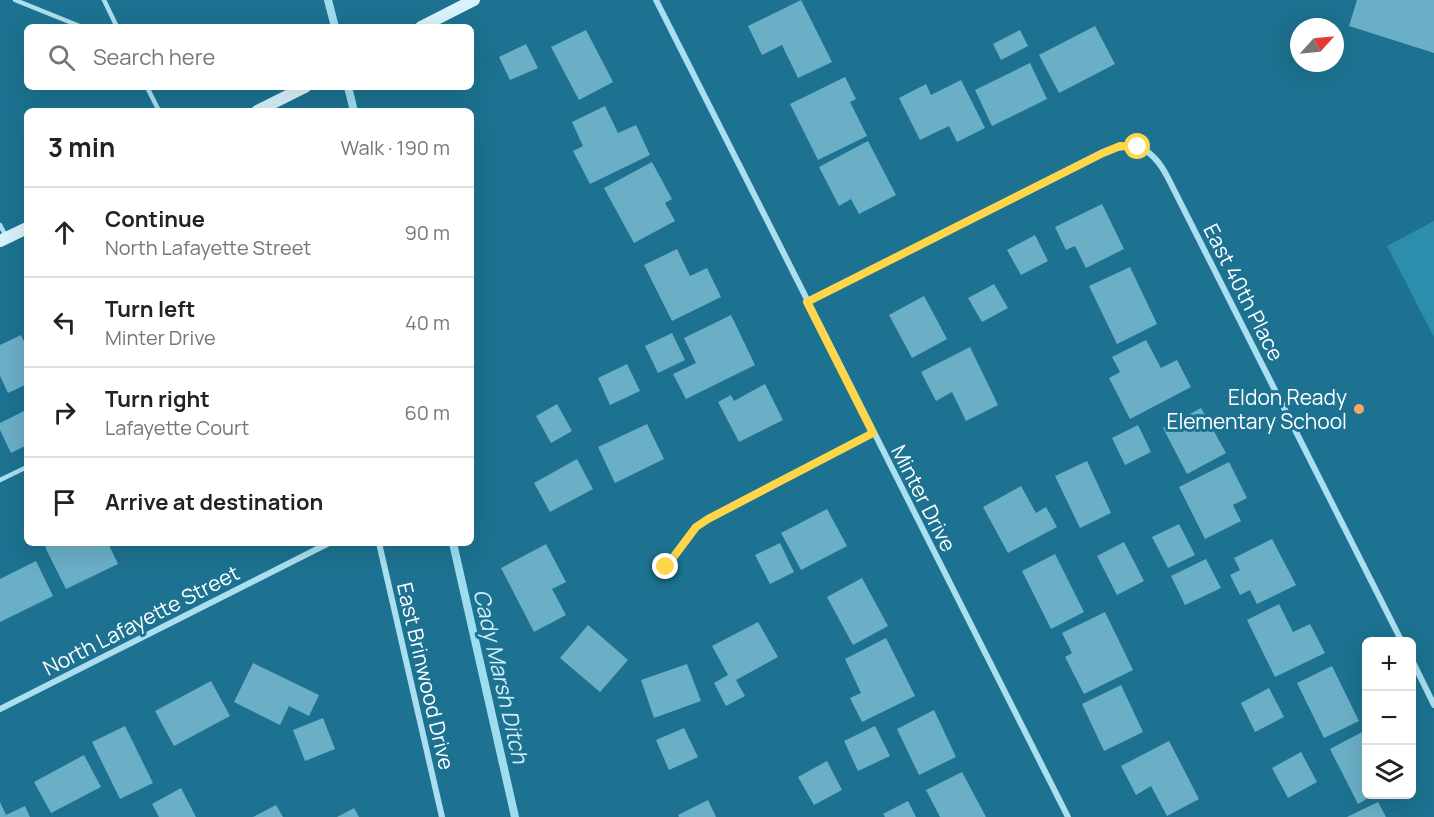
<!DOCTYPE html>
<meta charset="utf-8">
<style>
body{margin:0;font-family:Manrope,sans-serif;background:#f6f6f6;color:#222}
.controls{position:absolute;right:18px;bottom:18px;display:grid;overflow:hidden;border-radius:9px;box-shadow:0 6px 24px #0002}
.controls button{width:54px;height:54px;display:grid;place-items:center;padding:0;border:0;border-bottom:2px solid #e0e0e0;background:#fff;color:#222;font:30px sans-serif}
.compass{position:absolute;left:1290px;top:18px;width:54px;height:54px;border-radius:50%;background:#fff;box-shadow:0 6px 24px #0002;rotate:63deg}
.stop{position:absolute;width:18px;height:18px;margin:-14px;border:4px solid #ffd54a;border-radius:50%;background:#fff}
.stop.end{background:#ffd54a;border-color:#fff;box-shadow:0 2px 6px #0008}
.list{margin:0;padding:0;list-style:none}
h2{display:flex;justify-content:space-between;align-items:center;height:78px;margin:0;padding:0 24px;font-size:26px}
h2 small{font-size:20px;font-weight:400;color:#767676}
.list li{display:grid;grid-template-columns:39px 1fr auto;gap:18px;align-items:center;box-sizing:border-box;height:90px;padding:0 24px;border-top:2px solid #e0e0e0}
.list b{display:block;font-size:22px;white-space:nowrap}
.list p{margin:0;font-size:20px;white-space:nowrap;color:#767676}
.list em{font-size:20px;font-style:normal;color:#767676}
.icon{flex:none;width:33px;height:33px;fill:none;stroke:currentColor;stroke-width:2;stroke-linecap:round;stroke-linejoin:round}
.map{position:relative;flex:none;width:1434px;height:817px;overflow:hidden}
.search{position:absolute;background:#fff;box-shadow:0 6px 24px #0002;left:24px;top:24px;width:450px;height:66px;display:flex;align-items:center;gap:15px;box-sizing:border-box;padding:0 21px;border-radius:9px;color:#767676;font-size:22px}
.panel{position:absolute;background:#fff;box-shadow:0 6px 24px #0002;left:24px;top:108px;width:450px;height:438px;border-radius:9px}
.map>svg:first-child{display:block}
.green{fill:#2c8dac}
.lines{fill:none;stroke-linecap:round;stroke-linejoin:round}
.stream{stroke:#9eddf0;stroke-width:8}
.building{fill:#6bafc6}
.lane{stroke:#abdeee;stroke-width:4.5}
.street{stroke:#abdeee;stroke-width:6}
.secondary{stroke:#d8f1fa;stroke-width:12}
.route{stroke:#ffd54a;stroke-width:8}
.poi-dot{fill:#fea568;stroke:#1c7290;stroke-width:2}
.labels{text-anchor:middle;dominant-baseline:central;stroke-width:6;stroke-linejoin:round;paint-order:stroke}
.street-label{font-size:21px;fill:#fff;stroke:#1c7290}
.poi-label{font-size:21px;fill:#fff;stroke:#1c7290;text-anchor:end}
.water-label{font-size:22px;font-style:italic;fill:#d0eff8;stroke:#1c7290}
</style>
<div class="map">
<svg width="1434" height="817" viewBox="0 0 1434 817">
<rect width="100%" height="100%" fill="#1c7290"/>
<path class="green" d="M 1434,221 L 1434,337 L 1387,246 Z"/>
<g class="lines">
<g class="stream">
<path d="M 328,0 L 335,27"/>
<path d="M 348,87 L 354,111"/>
<path d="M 453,543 L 515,817"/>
</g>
</g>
<g class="building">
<path d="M 801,0 L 832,62 L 798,78 L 782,45 L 762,55 L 748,26 Z"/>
<path d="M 1357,0 L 1434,0 L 1434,53 L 1349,26 Z"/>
<path d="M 1095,26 L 1115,64 L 1059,93 L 1039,55 Z"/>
<path d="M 586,30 L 613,82 L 579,100 L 551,47 Z"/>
<path d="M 1020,30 L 1028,46 L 1001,60 L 993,44 Z"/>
<path d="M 526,44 L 538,68 L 510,80 L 499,57 Z"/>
<path d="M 1030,63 L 1047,99 L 992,126 L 975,90 Z"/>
<path d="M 845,77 L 856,99 L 850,102 L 867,136 L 818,160 L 790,104 Z"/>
<path d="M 961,80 L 985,128 L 957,142 L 949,126 L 920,140 L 899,98 L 926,84 L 931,95 Z"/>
<path d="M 605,106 L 618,133 L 636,125 L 650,155 L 590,184 L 573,151 L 583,146 L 572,122 Z"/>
<path d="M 868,141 L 896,195 L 859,214 L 851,199 L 839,206 L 819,167 Z"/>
<path d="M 652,162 L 672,199 L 665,203 L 675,221 L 634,243 L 604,188 Z"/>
<path d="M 1102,204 L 1124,249 L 1086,268 L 1075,246 L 1066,250 L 1055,227 Z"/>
<path d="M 1035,235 L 1048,261 L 1021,275 L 1007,250 Z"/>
<path d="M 677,249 L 690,276 L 707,268 L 721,297 L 672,321 L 644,265 Z"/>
<path d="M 1130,267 L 1157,324 L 1117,344 L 1089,286 Z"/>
<path d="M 994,284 L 1008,308 L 982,322 L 968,298 Z"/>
<path d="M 924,296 L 947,339 L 912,358 L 889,315 Z"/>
<path d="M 731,315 L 755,365 L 686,399 L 673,374 L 696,363 L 684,338 Z"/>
<path d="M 672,333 L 685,360 L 658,373 L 645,346 Z"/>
<path d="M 21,335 L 27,348 L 27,384 L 8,393 L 0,376 L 0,345 Z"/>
<path d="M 1146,340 L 1161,368 L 1177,360 L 1191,387 L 1130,419 L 1109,378 L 1120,372 L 1112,357 Z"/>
<path d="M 970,347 L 998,405 L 966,421 L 952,392 L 936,401 L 921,372 Z"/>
<path d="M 627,364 L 640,391 L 610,405 L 598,378 Z"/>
<path d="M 765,384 L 783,420 L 739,442 L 718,402 L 731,395 L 734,401 Z"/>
<path d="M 557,404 L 572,431 L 551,443 L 536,416 Z"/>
<path d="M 1201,408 L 1226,453 L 1187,474 L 1163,428 Z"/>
<path d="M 24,411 L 27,416 L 27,445 L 11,453 L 0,430 L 0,423 Z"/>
<path d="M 647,424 L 664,459 L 615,483 L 598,447 Z"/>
<path d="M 1138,425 L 1151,452 L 1125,465 L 1112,438 Z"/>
<path d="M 577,459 L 593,489 L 550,512 L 534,483 Z"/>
<path d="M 1087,461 L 1111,513 L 1080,528 L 1055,476 Z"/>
<path d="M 1229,462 L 1247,498 L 1233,505 L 1241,521 L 1205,539 L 1179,487 Z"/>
<path d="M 1021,486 L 1036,513 L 1046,507 L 1057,527 L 1008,553 L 983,507 Z"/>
<path d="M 827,509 L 847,546 L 801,570 L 781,533 Z"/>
<path d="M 1179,524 L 1195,555 L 1168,568 L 1152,537 Z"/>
<path d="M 1272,539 L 1296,585 L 1257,604 L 1250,590 L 1240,595 L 1230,575 L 1240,570 L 1234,558 Z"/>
<path d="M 1124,542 L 1144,581 L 1117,595 L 1097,556 Z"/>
<path d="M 52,543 L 108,543 L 118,564 L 66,589 L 45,547 Z"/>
<path d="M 780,543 L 794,572 L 770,584 L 755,555 Z"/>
<path d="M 546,544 L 566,582 L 552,589 L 566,615 L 534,632 L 501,568 Z"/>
<path d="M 1055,554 L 1084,612 L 1051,629 L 1022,571 Z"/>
<path d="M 1206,559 L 1221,588 L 1185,605 L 1171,576 Z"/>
<path d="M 36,561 L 53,596 L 0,622 L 0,579 Z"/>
<path d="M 862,578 L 888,626 L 853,645 L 827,597 Z"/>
<path d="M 1279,604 L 1293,632 L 1310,624 L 1325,653 L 1275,677 L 1247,620 Z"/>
<path d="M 1105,612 L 1133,670 L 1084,694 L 1065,657 L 1072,653 L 1062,633 Z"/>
<path d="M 758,622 L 778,657 L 736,680 L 745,696 L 726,706 L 714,683 L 728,675 L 712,646 Z"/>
<path d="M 588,625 L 628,660 L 600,692 L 560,658 Z"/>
<path d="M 886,638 L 915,696 L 862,722 L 850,698 L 861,693 L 845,659 Z"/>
<path d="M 253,663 L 319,695 L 309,716 L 289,706 L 280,725 L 234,702 Z"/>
<path d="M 687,664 L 701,701 L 654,718 L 641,680 Z"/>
<path d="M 1332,666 L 1359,721 L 1324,738 L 1297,683 Z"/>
<path d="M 211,681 L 230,716 L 174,746 L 155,711 Z"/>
<path d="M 1121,685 L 1143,732 L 1104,751 L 1082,704 Z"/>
<path d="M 1269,688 L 1284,717 L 1255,732 L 1241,703 Z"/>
<path d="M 934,710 L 956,757 L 919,775 L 897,729 Z"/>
<path d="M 323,718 L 335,749 L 305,761 L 293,730 Z"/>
<path d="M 125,726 L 153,783 L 120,799 L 92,742 Z"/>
<path d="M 875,726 L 890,756 L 858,771 L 844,741 Z"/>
<path d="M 684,728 L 698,757 L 669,770 L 656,740 Z"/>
<path d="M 1364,731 L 1366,735 L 1366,794 L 1375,794 L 1358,804 L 1330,749 Z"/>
<path d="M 1169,741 L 1199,799 L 1167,816 L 1151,786 L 1136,795 L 1121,766 Z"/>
<path d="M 1301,752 L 1317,782 L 1288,798 L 1272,768 Z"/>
<path d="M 84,755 L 101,787 L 51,813 L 34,782 Z"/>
<path d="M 827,761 L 842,790 L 814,805 L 798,777 Z"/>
<path d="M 962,772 L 986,817 L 940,817 L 926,790 Z"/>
<path d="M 181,788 L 196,817 L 159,817 L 152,804 Z"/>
<path d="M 708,800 L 716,817 L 679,817 L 678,815 Z"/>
<path d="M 908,801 L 916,817 L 885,817 L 883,814 Z"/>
<path d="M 0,802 L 6,815 L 25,806 L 30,817 L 0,817 Z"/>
<path d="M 1378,802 L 1386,817 L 1347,817 Z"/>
<path d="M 276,805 L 283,817 L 253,817 Z"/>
<path d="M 354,808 L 359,817 L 337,817 Z"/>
</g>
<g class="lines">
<g class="lane">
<path d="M 15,0 L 82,27"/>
<path d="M 104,0 L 117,27"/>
<path d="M 147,87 L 159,111"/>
<path d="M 0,225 L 6,236"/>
<path d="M 0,480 L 27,467"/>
</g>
<g class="street">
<path d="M 656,0 L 1068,817"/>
<path d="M 807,302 L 1103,152 C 1135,141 1151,146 1167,176 L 1402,642"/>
<path d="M 379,543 L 442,817"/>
<path d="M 666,567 L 696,527 L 708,519 L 872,433"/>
<path d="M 1412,660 L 1434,705"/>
<path d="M 0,709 L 329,543"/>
</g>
<g class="secondary">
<path d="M 421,27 L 474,0"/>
<path d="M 257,111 L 305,87"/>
<path d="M 0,241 L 27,228"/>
</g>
</g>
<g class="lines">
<path class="route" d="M 666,567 L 696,527 L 708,519 L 873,433 L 807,302 L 1103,153 L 1120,146 L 1138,147"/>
</g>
<circle class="poi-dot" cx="1359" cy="409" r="6"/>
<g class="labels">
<g class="street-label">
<text transform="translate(1244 292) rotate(63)">East 40th Place</text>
<text transform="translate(924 498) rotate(63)">Minter Drive</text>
<text transform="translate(141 620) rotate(-27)">North Lafayette Street</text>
<text transform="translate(426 676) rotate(77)">East Brinwood Drive</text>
</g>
<g class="poi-label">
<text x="1347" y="397">Eldon Ready<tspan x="1347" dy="24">Elementary School</tspan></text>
</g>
<g class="water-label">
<text transform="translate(501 676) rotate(77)">Cady Marsh Ditch</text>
</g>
</g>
</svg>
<div class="controls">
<button>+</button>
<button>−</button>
<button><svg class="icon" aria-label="layers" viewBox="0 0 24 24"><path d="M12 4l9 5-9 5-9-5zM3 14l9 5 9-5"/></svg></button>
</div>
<svg class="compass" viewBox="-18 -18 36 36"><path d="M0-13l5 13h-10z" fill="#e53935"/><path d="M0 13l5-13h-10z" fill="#767676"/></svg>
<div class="stop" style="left:1138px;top:147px"></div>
<div class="stop end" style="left:666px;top:567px"></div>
<div class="search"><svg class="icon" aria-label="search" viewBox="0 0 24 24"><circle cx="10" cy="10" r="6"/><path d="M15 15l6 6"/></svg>Search here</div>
<section class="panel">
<h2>3 min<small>Walk · 190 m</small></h2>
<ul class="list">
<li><svg class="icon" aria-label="ahead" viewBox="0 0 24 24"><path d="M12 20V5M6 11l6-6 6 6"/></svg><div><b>Continue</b><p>North Lafayette Street</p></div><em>90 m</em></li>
<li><svg class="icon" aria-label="left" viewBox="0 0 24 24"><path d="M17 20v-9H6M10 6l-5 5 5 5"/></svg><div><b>Turn left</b><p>Minter Drive</p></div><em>40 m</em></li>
<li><svg class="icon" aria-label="right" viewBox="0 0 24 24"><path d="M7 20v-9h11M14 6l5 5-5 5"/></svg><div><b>Turn right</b><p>Lafayette Court</p></div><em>60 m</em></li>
<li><svg class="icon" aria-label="arrive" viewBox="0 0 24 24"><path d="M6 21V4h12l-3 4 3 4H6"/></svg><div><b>Arrive at destination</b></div></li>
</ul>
</section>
</div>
